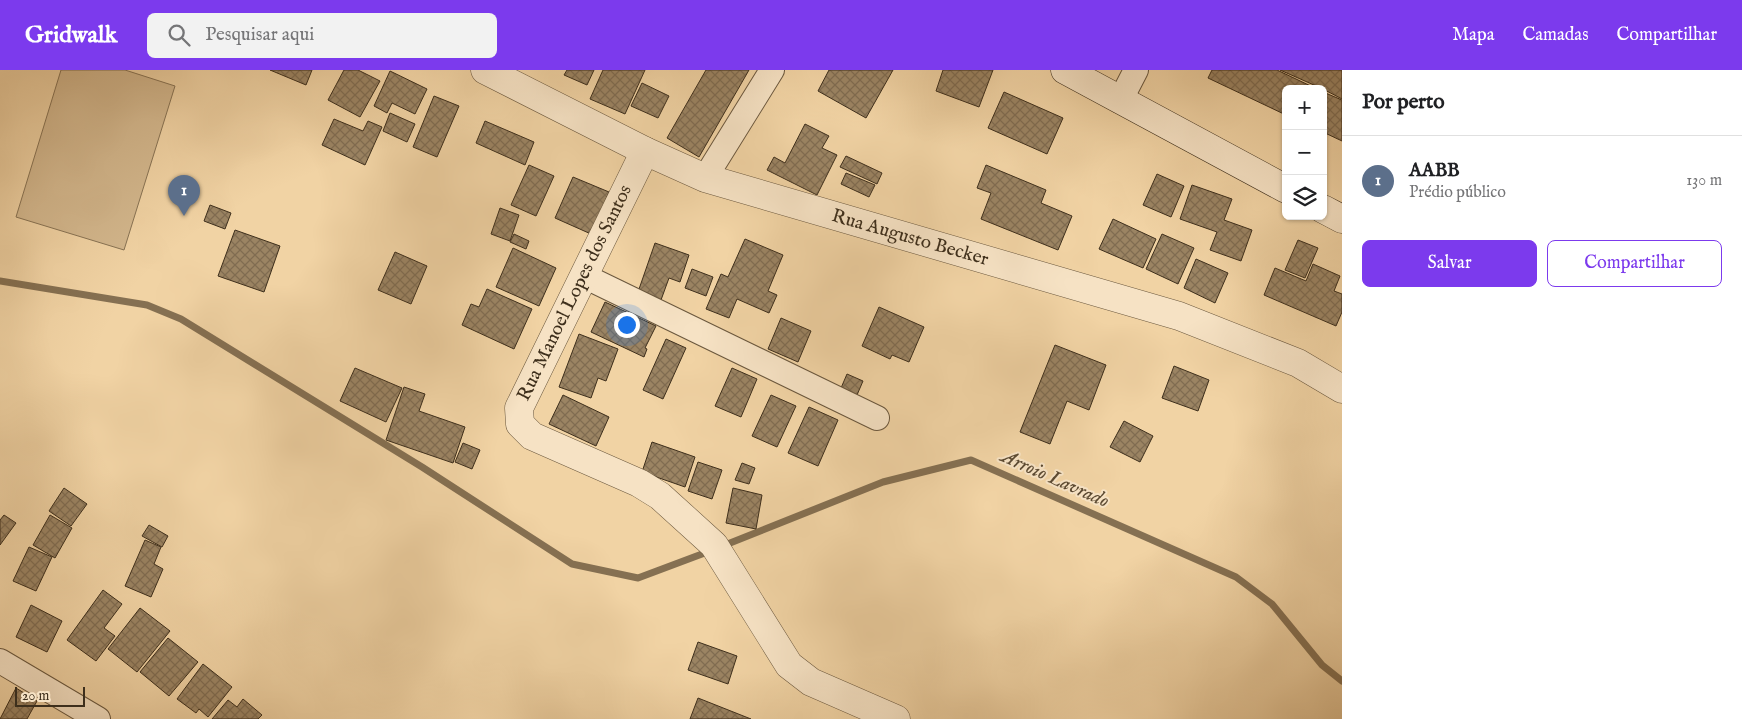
<!DOCTYPE html>
<html lang="pt">
<meta charset="utf-8">
<style>
body{margin:0;font-family:"IM FELL English",serif;background:#f2f2f2;color:#202124}
.controls{position:absolute;right:15px;top:15px;display:grid;overflow:hidden;border-radius:8px;box-shadow:0 1px 4px #0004}
.controls button{width:45px;height:45px;display:grid;place-items:center;padding:0;border:0;border-bottom:1px solid #e0e0e0;background:#fff;color:#202124;font:25px sans-serif}
.scale{position:absolute;left:15px;bottom:12px;width:70px;box-sizing:border-box;padding-left:5px;border:2px solid #3e2f1c;border-top:0;font-size:14px;line-height:18px;white-space:nowrap;color:#3e2f1c;-webkit-text-stroke:4px #f6e2c4;paint-order:stroke}
.you{position:absolute;left:626px;top:254px;width:18px;height:18px;margin:-12px;border:4px solid #fff;border-radius:50%;background:#1a73e8;box-shadow:0 0 0 8px #1a73e833}
.badge{display:grid;place-items:center;width:32px;height:32px;border-radius:50%;background:#7c3aed;color:#fff;font-size:16px;font-weight:700}
.pin{position:absolute;translate:-50% -41px;filter:drop-shadow(0 1px 2px #0008)}
.pin::after{content:'';position:absolute;top:26px;width:18px;height:15px;background:inherit;clip-path:polygon(0 0,100% 0,50% 100%)}
.list{margin:0;padding:0;list-style:none}
h2{display:flex;justify-content:space-between;align-items:center;height:65px;margin:0;padding:0 20px;font-size:21px}
h2 small{font-size:16px;font-weight:400;color:#757577}
.list li{display:grid;grid-template-columns:32px 1fr auto;gap:15px;align-items:center;box-sizing:border-box;height:90px;padding:0 20px;border-top:1px solid #e0e0e0}
.list b{display:block;font-size:19px;white-space:nowrap}
.list p{margin:0;font-size:16px;white-space:nowrap;color:#757577}
.list em{font-size:16px;font-style:normal;color:#757577}
.actions{display:flex;gap:10px;padding:15px 20px}
.actions a{flex:1;padding:11px 0;border:1px solid #7c3aed;border-radius:8px;text-align:center;font-size:18px;color:#7c3aed}
.actions .main{background:#7c3aed;color:#fff}
.icon{flex:none;width:28px;height:28px;fill:none;stroke:currentColor;stroke-width:2;stroke-linecap:round;stroke-linejoin:round}
.map{position:relative;flex:none;width:1342px;height:649px;overflow:hidden}
header{display:flex;align-items:center;gap:30px;box-sizing:border-box;height:70px;padding:0 25px;background:#7c3aed;color:#fff}
header strong{font-size:24px}
nav{display:flex;gap:28px;margin-inline-start:auto;font-size:18px}
.search{width:350px;height:45px;background:#f2f2f2;display:flex;align-items:center;gap:12px;box-sizing:border-box;padding:0 18px;border-radius:8px;color:#757577;font-size:19px}
main{display:flex}
aside{flex:1;background:#fff}
.map>svg:first-child{display:block}
.grass{fill:#d3b78d;stroke:#887354}
.lines{fill:none;stroke-linecap:round;stroke-linejoin:round}
.stream{stroke:#857052;stroke-width:7}
.building{fill:url(#building-cross-hatch);stroke:#3e2f1c}
.minor-casing{stroke:#6b583e;stroke-width:26}
.tertiary-casing{stroke:#6b583e;stroke-width:29}
.secondary-casing{stroke:#3e2f1c;stroke-width:29}
.minor{stroke:#f6e2c4;stroke-width:24}
.tertiary{stroke:#f6e2c4;stroke-width:28}
.secondary{stroke:#f6e2c4;stroke-width:28}
.labels{text-anchor:middle;dominant-baseline:central;stroke-width:4;stroke-linejoin:round;paint-order:stroke}
.street-label{font-size:19px;fill:#3e2f1c;stroke:#f6e2c4}
.water-label{font-size:20px;font-style:italic;fill:#5c4a32;stroke:#f6e2c4}
</style>
<header>
<strong>Gridwalk</strong>
<div class="search"><svg class="icon" aria-label="search" viewBox="0 0 24 24"><circle cx="10" cy="10" r="6"/><path d="M15 15l6 6"/></svg>Pesquisar aqui</div>
<nav><a>Mapa</a><a>Camadas</a><a>Compartilhar</a></nav>
</header>
<main>
<div class="map">
<svg width="1342" height="649" viewBox="0 0 1342 649">
<defs>
<pattern id="building-cross-hatch" width="8" height="8" patternUnits="userSpaceOnUse" patternTransform="scale(1.25)"><rect width="8" height="8" fill="#9b8463"/><path d="M0 0l8 8M0 8l8-8" fill="none" stroke="#806c51"/></pattern>
</defs>
<rect width="100%" height="100%" fill="#f1d3a4"/>
<filter id="stains"><feTurbulence type="fractalNoise" baseFrequency=".004" numOctaves="4"/><feColorMatrix values="0 0 0 0 .2 0 0 0 0 .09 0 0 0 0 .02 0 0 0 .5 -.17"/></filter>
<radialGradient id="worn" r=".72"><stop offset=".6" stop-color="#630" stop-opacity="0"/><stop offset="1" stop-color="#630" stop-opacity=".3"/></radialGradient>
<path class="grass" d="M 61,0 L 125,0 L 175,16 L 124,180 L 16,147 Z"/>
<g class="lines">
<g class="stream">
<path d="M 0,211 L 147,235 L 181,249 L 422,397 L 572,494 L 638,508 L 710,481"/>
<path d="M 720,477 L 883,412 L 971,390 L 1236,507 L 1272,534 L 1322,595 L 1342,611"/>
</g>
</g>
<g class="building">
<path d="M 270,0 L 312,0 L 306,15 Z"/>
<path d="M 344,0 L 358,0 L 380,11 L 360,47 L 328,30 Z"/>
<path d="M 567,0 L 594,0 L 587,15 L 564,5 Z"/>
<path d="M 603,0 L 645,0 L 625,44 L 590,29 Z"/>
<path d="M 706,0 L 749,0 L 699,87 L 667,68 Z"/>
<path d="M 829,0 L 893,0 L 866,48 L 818,21 Z"/>
<path d="M 943,0 L 993,0 L 979,37 L 936,21 Z"/>
<path d="M 1212,0 L 1277,0 L 1317,19 L 1286,19 L 1286,45 L 1208,8 Z"/>
<path d="M 1280,0 L 1342,0 L 1342,29 L 1323,19 Z"/>
<path d="M 390,1 L 427,19 L 415,44 L 392,33 L 387,43 L 374,36 Z"/>
<path d="M 642,13 L 669,26 L 658,48 L 631,36 Z"/>
<path d="M 1004,22 L 1063,48 L 1047,84 L 988,58 Z"/>
<path d="M 1323,22 L 1342,30 L 1342,71 L 1323,62 Z"/>
<path d="M 434,26 L 459,36 L 437,87 L 413,77 Z"/>
<path d="M 390,43 L 415,54 L 407,72 L 383,61 Z"/>
<path d="M 334,49 L 363,61 L 368,51 L 382,57 L 365,95 L 322,75 Z"/>
<path d="M 485,51 L 534,72 L 525,95 L 476,73 Z"/>
<path d="M 805,54 L 829,66 L 822,78 L 837,85 L 817,125 L 767,100 L 774,87 L 785,93 Z"/>
<path d="M 846,86 L 882,103 L 877,114 L 840,97 Z"/>
<path d="M 529,95 L 554,106 L 536,146 L 511,135 Z"/>
<path d="M 986,95 L 1046,120 L 1041,133 L 1072,146 L 1058,180 L 981,149 L 991,123 L 977,118 Z"/>
<path d="M 846,103 L 875,115 L 869,127 L 841,114 Z"/>
<path d="M 1157,104 L 1184,116 L 1171,147 L 1143,135 Z"/>
<path d="M 573,107 L 609,122 L 591,164 L 555,148 Z"/>
<path d="M 1192,115 L 1232,129 L 1224,150 L 1252,160 L 1241,191 L 1210,180 L 1217,162 L 1180,149 Z"/>
<path d="M 210,135 L 231,143 L 225,159 L 204,151 Z"/>
<path d="M 500,138 L 519,145 L 510,171 L 491,164 Z"/>
<path d="M 1113,149 L 1156,169 L 1143,198 L 1099,179 Z"/>
<path d="M 235,160 L 280,176 L 264,222 L 218,206 Z"/>
<path d="M 514,164 L 529,171 L 526,179 L 510,172 Z"/>
<path d="M 1162,164 L 1194,178 L 1178,214 L 1146,199 Z"/>
<path d="M 745,169 L 783,185 L 768,221 L 777,225 L 769,243 L 737,229 L 729,248 L 706,239 L 721,204 L 728,207 Z"/>
<path d="M 1298,170 L 1318,178 L 1305,208 L 1285,200 Z"/>
<path d="M 655,173 L 689,185 L 680,212 L 669,208 L 661,230 L 638,222 Z"/>
<path d="M 513,178 L 556,198 L 539,236 L 496,217 Z"/>
<path d="M 395,182 L 427,196 L 411,234 L 378,220 Z"/>
<path d="M 1196,189 L 1228,203 L 1215,233 L 1184,218 Z"/>
<path d="M 1313,194 L 1340,206 L 1334,221 L 1342,224 L 1342,242 L 1336,256 L 1264,225 L 1275,198 L 1306,211 Z"/>
<path d="M 692,199 L 713,207 L 706,226 L 685,218 Z"/>
<path d="M 487,219 L 532,239 L 514,279 L 462,255 L 471,234 L 479,237 Z"/>
<path d="M 605,232 L 656,256 L 645,278 L 647,279 L 644,287 L 591,262 Z"/>
<path d="M 879,237 L 924,257 L 909,292 L 892,285 L 890,289 L 862,276 Z"/>
<path d="M 781,248 L 811,261 L 798,292 L 768,279 Z"/>
<path d="M 579,264 L 618,279 L 606,311 L 598,308 L 591,328 L 559,317 Z"/>
<path d="M 666,269 L 686,278 L 663,329 L 643,320 Z"/>
<path d="M 1055,275 L 1106,295 L 1089,340 L 1067,331 L 1050,374 L 1020,362 Z"/>
<path d="M 1174,296 L 1209,310 L 1198,341 L 1162,328 Z"/>
<path d="M 355,298 L 402,318 L 386,352 L 340,331 Z"/>
<path d="M 732,298 L 757,309 L 741,347 L 715,336 Z"/>
<path d="M 847,304 L 863,311 L 857,325 L 841,318 Z"/>
<path d="M 404,317 L 425,324 L 419,341 L 465,357 L 453,393 L 386,370 Z"/>
<path d="M 563,325 L 609,347 L 596,376 L 549,354 Z"/>
<path d="M 771,325 L 796,336 L 777,377 L 752,366 Z"/>
<path d="M 809,337 L 838,350 L 818,396 L 788,383 Z"/>
<path d="M 1124,351 L 1153,366 L 1140,392 L 1110,377 Z"/>
<path d="M 652,372 L 695,387 L 685,417 L 642,402 Z"/>
<path d="M 463,373 L 480,380 L 472,399 L 455,392 Z"/>
<path d="M 698,392 L 722,400 L 712,429 L 688,421 Z"/>
<path d="M 742,393 L 755,398 L 749,414 L 735,410 Z"/>
<path d="M 64,418 L 87,434 L 71,456 L 49,441 Z"/>
<path d="M 733,418 L 762,425 L 756,459 L 726,453 Z"/>
<path d="M 4,445 L 16,453 L 0,475 L 0,450 Z"/>
<path d="M 50,445 L 72,458 L 55,488 L 33,475 Z"/>
<path d="M 149,455 L 168,466 L 162,477 L 142,466 Z"/>
<path d="M 145,470 L 161,477 L 154,494 L 163,499 L 151,527 L 125,516 Z"/>
<path d="M 29,477 L 52,487 L 36,521 L 13,511 Z"/>
<path d="M 103,520 L 122,534 L 104,558 L 115,566 L 96,591 L 67,570 Z"/>
<path d="M 31,535 L 62,551 L 47,582 L 16,567 Z"/>
<path d="M 140,538 L 170,561 L 137,602 L 108,579 Z"/>
<path d="M 168,568 L 198,592 L 169,626 L 140,602 Z"/>
<path d="M 698,572 L 737,586 L 728,614 L 688,600 Z"/>
<path d="M 203,594 L 232,617 L 208,647 L 199,639 L 196,643 L 177,629 Z"/>
<path d="M 16,618 L 37,631 L 27,649 L 0,649 Z"/>
<path d="M 698,628 L 751,649 L 690,649 Z"/>
<path d="M 243,629 L 262,645 L 258,649 L 212,649 L 228,630 L 237,637 Z"/>
</g>
<g class="lines">
<defs>
<g id="minor">
<path d="M 1120,31 L 1136,0"/>
<path d="M 705,108 L 772,0"/>
<path d="M 584,206 L 877,348"/>
<path d="M 0,591 L 98,649"/>
</g>
<g id="tertiary">
<path d="M 485,0 L 645,81 L 705,108 L 1179,246 L 1298,293 L 1342,319"/>
<path d="M 645,81 L 519,338 L 520,354 L 532,366 L 639,413 L 660,426 L 714,475 L 789,595 L 811,612 L 896,649"/>
</g>
<g id="secondary">
<path d="M 1065,0 L 1286,119"/>
<path d="M 1323,139 L 1342,149"/>
</g>
</defs>
<use href="#minor" class="minor-casing"/>
<use href="#tertiary" class="tertiary-casing"/>
<use href="#secondary" class="secondary-casing"/>
<use href="#minor" class="minor"/>
<use href="#tertiary" class="tertiary"/>
<use href="#secondary" class="secondary"/>
</g>
<g class="labels">
<g class="street-label">
<text transform="translate(910 168) rotate(16)">Rua Augusto Becker</text>
<text transform="translate(575 223) rotate(-64)">Rua Manoel Lopes dos Santos</text>
</g>
<g class="water-label">
<text transform="translate(1055 409) rotate(24)">Arroio Lavrado</text>
</g>
</g>
<rect width="100%" height="100%" filter="url(#stains)"/>
<rect width="100%" height="100%" fill="url(#worn)"/>
</svg>
<div class="controls">
<button>+</button>
<button>−</button>
<button><svg class="icon" aria-label="layers" viewBox="0 0 24 24"><path d="M12 4l9 5-9 5-9-5zM3 14l9 5 9-5"/></svg></button>
</div>
<div class="scale">20 m</div>
<div class="you"></div>
<div class="pin badge" style="left:184px;top:146px;background:#5c6f8a">1</div>
</div>
<aside>
<h2>Por perto<small></small></h2>
<ul class="list">
<li><span class="badge" style="background:#5c6f8a">1</span><div><b>AABB</b><p>Prédio público</p></div><em>130 m</em></li>
</ul>
<div class="actions"><a class="main">Salvar</a><a>Compartilhar</a></div>
</aside>
</main>
